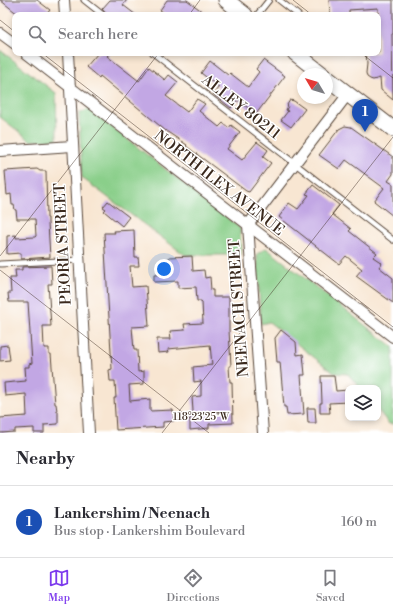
<!DOCTYPE html>
<meta charset="utf-8">
<style>
body{margin:0;font-family:"Libre Bodoni",serif;background:#f7f7f7;color:#2b2b33}
.controls{position:absolute;right:12px;bottom:12px;display:grid;overflow:hidden;border-radius:8px;box-shadow:0 2px 6px #0003}
.controls button{width:36px;height:36px;display:grid;place-items:center;padding:0;border:0;border-bottom:1px solid #e1e1e2;background:#fff;color:#2b2b33;font:20px sans-serif}
.compass{position:absolute;left:297px;top:68px;width:36px;height:36px;border-radius:50%;background:#fff;box-shadow:0 2px 6px #0003;rotate:308deg}
.you{position:absolute;left:164px;top:269px;width:14px;height:14px;margin:-10px;border:3px solid #fff;border-radius:50%;background:#1a73e8;box-shadow:0 0 0 6px #1a73e833}
.badge{display:grid;place-items:center;width:26px;height:26px;border-radius:50%;background:#7c3aed;color:#fff;font-size:13px;font-weight:700}
.pin{position:absolute;translate:-50% -33px;filter:drop-shadow(0 1px 2px #0008)}
.pin::after{content:'';position:absolute;top:21px;width:14px;height:12px;background:inherit;clip-path:polygon(0 0,100% 0,50% 100%)}
.list{margin:0;padding:0;list-style:none}
h2{display:flex;justify-content:space-between;align-items:center;height:52px;margin:0;padding:0 16px;font-size:17px}
h2 small{font-size:13px;font-weight:400;color:#7c7c81}
.list li{display:grid;grid-template-columns:26px 1fr auto;gap:12px;align-items:center;box-sizing:border-box;height:72px;padding:0 16px;border-top:1px solid #e1e1e2}
.list b{display:block;font-size:15px;white-space:nowrap}
.list p{margin:0;font-size:13px;white-space:nowrap;color:#7c7c81}
.list em{font-size:13px;font-style:normal;color:#7c7c81}
.icon{flex:none;width:22px;height:22px;fill:none;stroke:currentColor;stroke-width:2;stroke-linecap:round;stroke-linejoin:round}
.map{position:relative;flex:none;width:393px;height:433px;overflow:hidden}
.search{position:absolute;background:#fff;box-shadow:0 2px 6px #0003;left:12px;right:12px;top:12px;height:44px;display:flex;align-items:center;gap:10px;box-sizing:border-box;padding:0 14px;border-radius:8px;color:#7c7c81;font-size:15px}
.sheet{height:124px;background:#fff}
nav{display:flex;justify-content:space-around;align-items:center;box-sizing:border-box;height:56px;border-top:1px solid #e1e1e2;background:#fff;font-size:11px;color:#7c7c81}
nav a{display:grid;justify-items:center;gap:2px}
nav .on{color:#7c3aed}
.map>svg:first-child{display:block}
.green{fill:#8acf8a;stroke:#627c54}
.building{fill:#c2a7e4}
.lines{fill:none;stroke-linecap:round;stroke-linejoin:round}
.lane-casing{stroke:#574639;stroke-width:7}
.street-casing{stroke:#574639;stroke-width:12}
.primary-casing{stroke:#574639;stroke-width:17}
.lane{stroke:#fff;stroke-width:5}
.street{stroke:#fff;stroke-width:10}
.primary{stroke:#fff;stroke-width:15}
.ticks{fill:none;stroke:#3b2a1e;stroke-width:1;stroke-opacity:0.45}
.labels{text-anchor:middle;dominant-baseline:central;stroke-width:3;stroke-linejoin:round;paint-order:stroke}
.street-label{font-size:15px;fill:#3b2a1e;stroke:#fff}
.ticks-label{font-size:10px;text-anchor:middle;fill:#3b2a1e;stroke:#fff;stroke-width:3;stroke-linejoin:round;paint-order:stroke}
</style>
<div class="map">
<svg width="393" height="433" viewBox="0 0 393 433">
<rect width="100%" height="100%" fill="#fff"/>
<filter id="ink" filterUnits="userSpaceOnUse"><feTurbulence type="fractalNoise" baseFrequency=".025" numOctaves="2"/><feDisplacementMap in="SourceGraphic" scale="8" xChannelSelector="R" yChannelSelector="G"/><feConvolveMatrix kernelMatrix="1 2 1 2 8 2 1 2 1" color-interpolation-filters="sRGB"/></filter>
<filter id="wash" filterUnits="userSpaceOnUse"><feTurbulence type="fractalNoise" baseFrequency=".012" numOctaves="4" result="noise"/><feDisplacementMap in="SourceGraphic" scale="16" xChannelSelector="R" yChannelSelector="G"/><feGaussianBlur stdDeviation="0.9" result="paint"/><feColorMatrix in="noise" values="0 0 0 0 0 0 0 0 0 0 0 0 0 0 0 0 0 1.4 0 .05"/><feComposite in="paint" operator="in"/></filter>
<g filter="url(#wash)">
<rect width="100%" height="100%" fill="#f8e6d2"/>
<g class="green">
<path d="M 0,50 L 56,93 L 57,140 L 31,141 L 0,117 Z"/>
<path d="M 89,109 L 240,228 L 241,255 L 185,255 L 82,178 L 79,114 Z"/>
<path d="M 266,248 L 393,347 L 393,424 L 389,424 L 378,410 L 378,388 L 360,388 L 348,374 L 334,373 L 269,322 L 261,324 L 257,254 Z"/>
</g>
<g id="blocks">
<g class="building">
<path d="M 0,0 L 37,0 L 50,10 L 46,15 L 19,15 Z"/>
<path d="M 110,0 L 127,0 L 123,5 L 136,15 L 107,15 L 102,9 Z"/>
<path d="M 167,0 L 187,0 L 207,15 L 167,15 L 160,10 Z"/>
<path d="M 329,0 L 393,0 L 393,34 L 392,34 L 393,100 L 381,90 L 380,78 L 373,80 L 370,79 L 367,77 L 366,73 L 367,64 L 366,53 L 378,53 L 379,51 L 378,8 L 349,10 L 349,15 L 330,15 Z"/>
<path d="M 98,53 L 110,53 L 107,56 L 139,81 L 149,67 L 165,80 L 169,75 L 178,82 L 166,96 L 187,112 L 197,99 L 205,104 L 199,111 L 219,127 L 223,123 L 229,128 L 231,125 L 240,132 L 227,149 L 242,160 L 257,142 L 268,150 L 263,157 L 271,163 L 249,192 L 246,191 L 186,146 L 187,145 L 166,131 L 100,76 L 99,78 L 86,67 Z"/>
<path d="M 263,60 L 285,76 L 256,114 L 238,100 L 231,108 L 213,94 L 219,87 L 201,73 L 210,61 L 228,75 L 230,73 L 248,87 L 259,72 L 256,69 Z"/>
<path d="M 290,100 L 294,101 L 305,109 L 291,127 L 281,120 L 288,111 L 286,110 L 288,106 L 287,105 Z"/>
<path d="M 345,126 L 351,127 L 393,157 L 393,174 L 388,181 L 393,184 L 393,216 L 374,201 L 384,188 L 346,160 L 339,169 L 319,155 L 339,129 Z"/>
<path d="M 37,169 L 40,171 L 46,171 L 47,218 L 48,218 L 48,223 L 50,257 L 21,259 L 21,253 L 7,254 L 7,236 L 16,235 L 16,238 L 35,237 L 36,236 L 35,219 L 17,219 L 16,210 L 15,210 L 14,205 L 12,205 L 11,194 L 7,195 L 5,171 Z"/>
<path d="M 313,185 L 339,205 L 332,214 L 351,229 L 349,231 L 377,253 L 373,257 L 382,263 L 379,267 L 393,278 L 393,303 L 356,276 L 362,269 L 346,256 L 339,264 L 279,217 L 289,203 L 298,209 L 309,195 L 306,194 Z"/>
<path d="M 108,201 L 129,217 L 122,226 L 104,211 L 106,209 L 103,207 Z"/>
<path d="M 134,230 L 135,257 L 138,257 L 139,266 L 130,266 L 132,287 L 146,286 L 149,326 L 132,327 L 134,350 L 137,350 L 138,372 L 144,371 L 144,384 L 129,385 L 130,401 L 150,399 L 150,411 L 173,410 L 174,421 L 163,422 L 163,427 L 116,430 L 114,398 L 116,398 L 115,381 L 110,381 L 109,370 L 112,369 L 104,233 L 115,233 L 114,231 Z"/>
<path d="M 192,256 L 193,271 L 204,270 L 205,278 L 210,277 L 211,290 L 213,290 L 213,297 L 229,297 L 229,330 L 231,366 L 229,366 L 230,382 L 232,382 L 233,423 L 209,424 L 209,428 L 190,430 L 190,419 L 193,411 L 192,397 L 201,396 L 201,381 L 194,382 L 193,367 L 212,365 L 210,345 L 168,349 L 169,352 L 158,353 L 157,339 L 171,339 L 170,331 L 185,330 L 184,324 L 203,323 L 202,302 L 201,301 L 197,301 L 196,287 L 178,288 L 178,281 L 154,282 L 154,275 L 169,274 L 169,257 Z"/>
<path d="M 51,266 L 52,284 L 48,284 L 51,326 L 43,326 L 44,348 L 49,348 L 49,354 L 51,354 L 55,404 L 56,404 L 57,411 L 58,411 L 58,424 L 44,425 L 44,433 L 34,433 L 34,428 L 15,429 L 15,432 L 0,433 L 0,418 L 27,416 L 26,394 L 5,396 L 4,383 L 26,381 L 25,367 L 29,367 L 29,364 L 32,363 L 28,302 L 9,302 L 8,293 L 11,293 L 10,278 L 16,278 L 15,270 L 22,270 L 22,267 Z"/>
<path d="M 281,330 L 296,342 L 297,355 L 303,354 L 305,375 L 301,375 L 304,414 L 287,415 L 286,407 L 284,407 L 280,362 L 277,362 L 275,338 Z"/>
<path d="M 8,345 L 10,360 L 0,361 L 0,346 Z"/>
<path d="M 321,376 L 334,376 L 336,391 L 348,390 L 348,402 L 329,403 L 330,413 L 320,413 L 320,403 L 322,403 Z"/>
<path d="M 307,408 L 315,408 L 316,423 L 308,423 Z"/>
</g>
</g>
</g>
<g filter="url(#ink)">
<use href="#blocks" fill-opacity="0" stroke="#574639" stroke-width="1"/>
<g class="lines">
<defs>
<g id="lane">
<path d="M 84,0 L 103,15"/>
<path d="M 279,0 L 298,15"/>
<path d="M 257,15 L 269,0"/>
<path d="M 153,53 L 393,240"/>
<path d="M 0,264 L 79,260"/>
</g>
<g id="street">
<path d="M 64,0 L 65,15"/>
<path d="M 0,33 L 15,44"/>
<path d="M 26,53 L 393,337"/>
<path d="M 68,53 L 89,433"/>
<path d="M 0,151 L 72,146"/>
<path d="M 263,433 L 248,225 L 348,94"/>
</g>
<g id="primary">
<path d="M 226,0 L 245,15"/>
<path d="M 295,53 L 322,74"/>
<path d="M 327,78 L 393,129"/>
</g>
</defs>
<use href="#lane" class="lane-casing"/>
<use href="#street" class="street-casing"/>
<use href="#primary" class="primary-casing"/>
<use href="#lane" class="lane"/>
<use href="#street" class="street"/>
<use href="#primary" class="primary"/>
</g>
</g>
<path class="ticks" d="M 293,0 L 312,15M 189,15 L 200,0M 0,20 L 15,32M 42,53 L 393,327M 361,53 L 393,78M 0,256 L 159,53M 0,270 L 209,433M 162,433 L 393,137"/>
<g class="labels">
<g class="street-label">
<text transform="translate(241 107) rotate(38)">ALLEY 80211</text>
<text transform="translate(219 183) rotate(38)">NORTH ILEX AVENUE</text>
<text transform="translate(63 244) rotate(-93)">PEORIA STREET</text>
<text transform="translate(239 308) rotate(-94)">NEENACH STREET</text>
</g>
</g>
<g class="ticks-label">
<text x="201" y="420">118°23'25"W</text>
</g>
</svg>
<div class="controls">
<button><svg class="icon" aria-label="layers" viewBox="0 0 24 24"><path d="M12 4l9 5-9 5-9-5zM3 14l9 5 9-5"/></svg></button>
</div>
<svg class="compass" viewBox="-18 -18 36 36"><path d="M0-13l5 13h-10z" fill="#e53935"/><path d="M0 13l5-13h-10z" fill="#7c7c81"/></svg>
<div class="you"></div>
<div class="pin badge" style="left:365px;top:132px;background:#1a4fb4">1</div>
<div class="search"><svg class="icon" aria-label="search" viewBox="0 0 24 24"><circle cx="10" cy="10" r="6"/><path d="M15 15l6 6"/></svg>Search here</div>
</div>
<section class="sheet">
<h2>Nearby<small></small></h2>
<ul class="list">
<li><span class="badge" style="background:#1a4fb4">1</span><div><b>Lankershim / Neenach</b><p>Bus stop · Lankershim Boulevard</p></div><em>160 m</em></li>
</ul>
</section>
<nav>
<a class="on"><svg class="icon" aria-label="map" viewBox="0 0 24 24"><path d="M3 6l6-2 6 2 6-2v14l-6 2-6-2-6 2zM9 4v14M15 6v14"/></svg>Map</a>
<a><svg class="icon" aria-label="directions" viewBox="0 0 24 24"><path d="M12 3l9 9-9 9-9-9zM9 14v-3h6M13 9l2 2-2 2"/></svg>Directions</a>
<a><svg class="icon" aria-label="saved" viewBox="0 0 24 24"><path d="M7 4h10v16l-5-4-5 4z"/></svg>Saved</a>
</nav>
